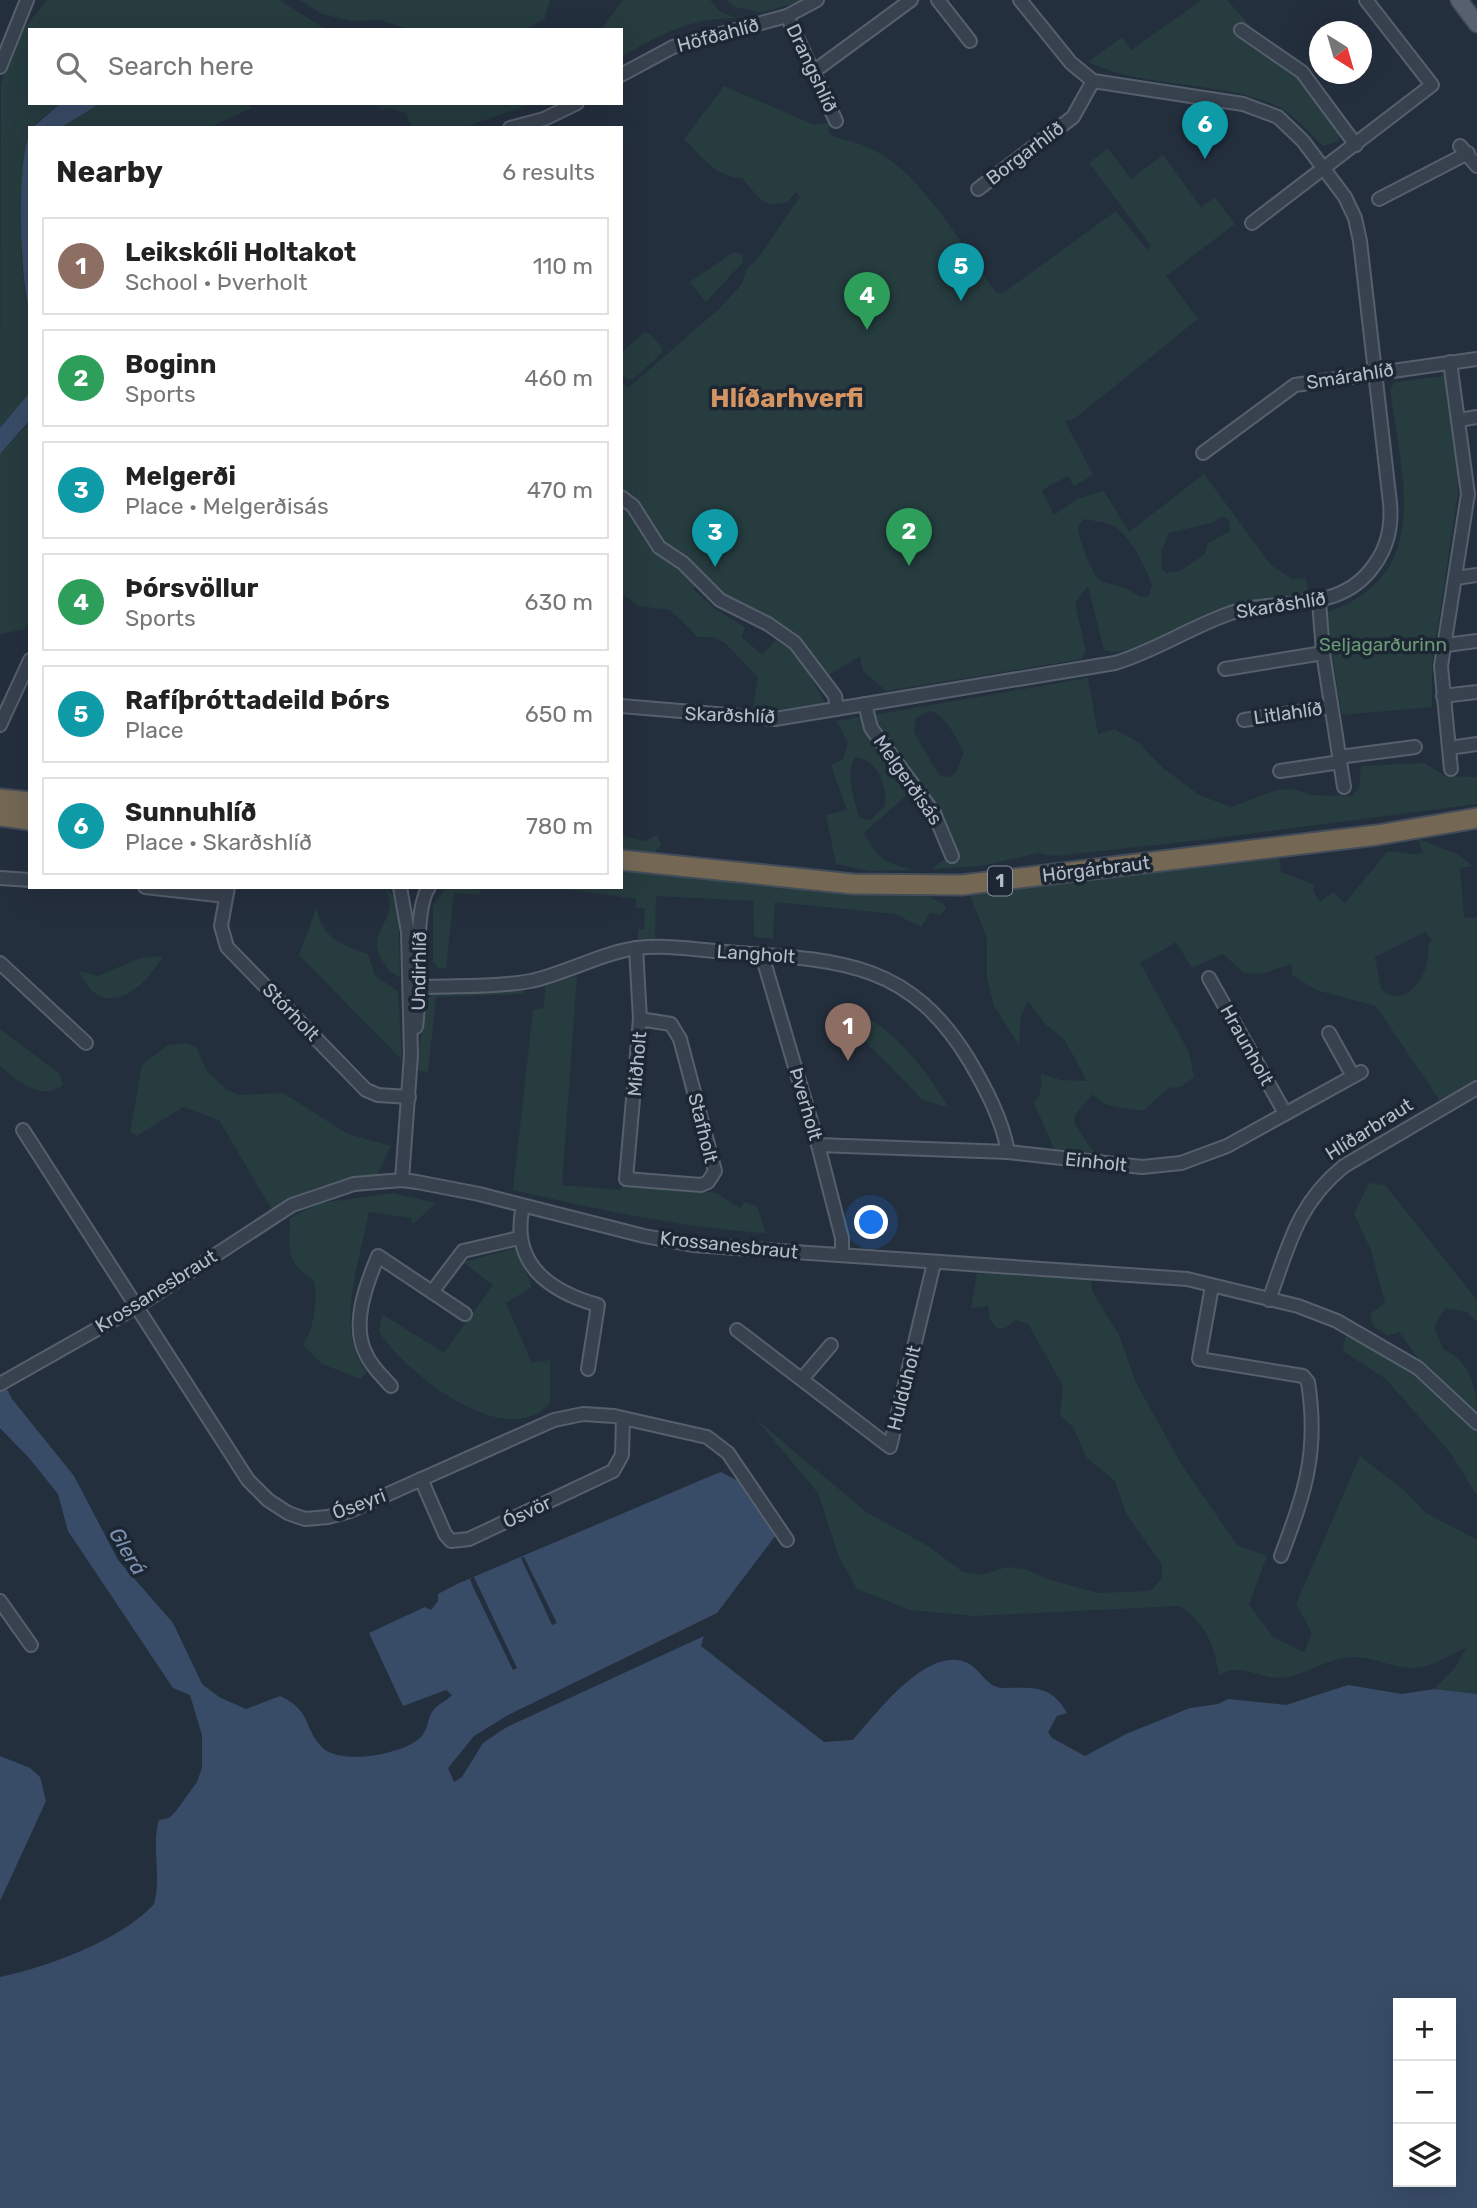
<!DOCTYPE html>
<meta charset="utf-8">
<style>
body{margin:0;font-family:Rubik,sans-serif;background:#f6f6f6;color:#222}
.controls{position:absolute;right:21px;bottom:21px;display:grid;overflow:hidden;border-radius:0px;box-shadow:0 7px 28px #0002}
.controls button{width:63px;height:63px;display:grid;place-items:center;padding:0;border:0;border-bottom:2px solid #e0e0e0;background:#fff;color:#222;font:35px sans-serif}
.compass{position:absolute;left:1309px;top:21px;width:63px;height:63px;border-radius:50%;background:#fff;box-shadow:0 7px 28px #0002;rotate:143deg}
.you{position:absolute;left:872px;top:1223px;width:24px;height:24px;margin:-18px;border:5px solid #fff;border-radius:50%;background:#1a73e8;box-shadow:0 0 0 10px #1a73e833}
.badge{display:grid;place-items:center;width:46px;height:46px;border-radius:50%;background:#111827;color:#fff;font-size:23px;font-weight:700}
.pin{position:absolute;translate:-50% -58px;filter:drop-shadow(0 2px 4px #0008)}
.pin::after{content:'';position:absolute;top:37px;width:24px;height:21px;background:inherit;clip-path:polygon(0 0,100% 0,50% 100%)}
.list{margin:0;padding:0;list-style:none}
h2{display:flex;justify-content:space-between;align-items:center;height:91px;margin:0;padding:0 28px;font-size:30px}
h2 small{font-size:23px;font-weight:400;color:#767676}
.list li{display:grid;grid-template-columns:46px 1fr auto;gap:21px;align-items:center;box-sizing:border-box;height:98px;margin:0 14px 14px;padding:0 14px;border:2px solid #e0e0e0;border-radius:0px}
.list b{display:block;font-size:26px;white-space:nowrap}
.list p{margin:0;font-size:23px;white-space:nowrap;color:#767676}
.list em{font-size:23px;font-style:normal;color:#767676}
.icon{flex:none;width:38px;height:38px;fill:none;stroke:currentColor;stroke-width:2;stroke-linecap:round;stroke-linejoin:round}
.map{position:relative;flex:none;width:1477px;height:2208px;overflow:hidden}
.search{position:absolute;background:#fff;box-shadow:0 7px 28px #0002;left:28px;top:28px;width:595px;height:77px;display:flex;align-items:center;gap:18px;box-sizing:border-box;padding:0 24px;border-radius:0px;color:#767676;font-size:26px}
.panel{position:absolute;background:#fff;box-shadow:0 7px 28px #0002;left:28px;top:126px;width:595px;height:763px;border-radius:0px}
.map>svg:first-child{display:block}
.green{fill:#263c3f;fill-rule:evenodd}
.water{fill:#394c67;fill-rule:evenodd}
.pier{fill:#242f3e}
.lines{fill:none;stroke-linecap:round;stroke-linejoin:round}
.minor-casing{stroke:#565f6c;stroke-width:16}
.major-casing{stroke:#414a57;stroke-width:19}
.highway-casing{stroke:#434c59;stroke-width:23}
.minor{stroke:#38414e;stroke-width:12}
.major{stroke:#56606e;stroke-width:16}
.highway{stroke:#746855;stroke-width:19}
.labels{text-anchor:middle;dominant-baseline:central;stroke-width:7;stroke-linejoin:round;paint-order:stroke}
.shield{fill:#1d2633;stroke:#878f9c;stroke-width:2}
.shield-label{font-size:18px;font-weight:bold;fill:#b4bcc9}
.street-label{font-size:19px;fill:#b4bcc9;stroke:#1d2633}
.park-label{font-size:19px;fill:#6b9a76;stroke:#1d2633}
.water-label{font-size:21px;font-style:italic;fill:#7c92b1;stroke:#1d2633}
.district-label{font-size:26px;font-weight:bold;fill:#d59563;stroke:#1d2633}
</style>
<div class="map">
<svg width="1477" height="2208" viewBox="0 0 1477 2208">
<rect width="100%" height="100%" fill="#242f3e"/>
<g class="green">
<path d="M 47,0 L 279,0 L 327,30 L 30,30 L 30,103 L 61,103 L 30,128 L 26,141 L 21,254 L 25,296 L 30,315 L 30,392 L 0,428 L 1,84 L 18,36 Z"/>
<path d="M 300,0 L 550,0 L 545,18 L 525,30 L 411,30 L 380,20 L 351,21 L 322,14 Z"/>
<path d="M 623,0 L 710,0 L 719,11 L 737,18 C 689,18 661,34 621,57 L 621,30 L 601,30 Z"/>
<path d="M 727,0 L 804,0 L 760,13 C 749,7 735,12 727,0 Z"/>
<path d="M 1202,0 L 1227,0 L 1252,28 L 1272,58 L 1296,74 L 1337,129 L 1339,141 L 1323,146 C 1309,132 1292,112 1273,104 C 1214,80 1146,89 1088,62 L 1122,37 L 1131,50 Z"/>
<path d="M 724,86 L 815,125 L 828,123 L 829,134 C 841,140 853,141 865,146 C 919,167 962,246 995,291 L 1002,294 L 1116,211 L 1147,250 L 1151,246 L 1089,163 L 1108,148 L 1131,179 L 1163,155 L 1201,207 L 1215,197 L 1235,224 L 1166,276 L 1198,319 L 1074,419 L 1065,421 L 1093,475 L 1074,486 L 1068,476 L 1042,490 L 1054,515 L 1077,499 L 1104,491 L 1129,532 L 1204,474 L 1271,565 L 1292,579 L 1306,578 L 1309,595 C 1277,599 1242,599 1212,611 C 1178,625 1150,650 1112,652 L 1104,650 L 1088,586 L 1075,603 L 1086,651 L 1082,659 L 886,691 L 863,671 L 860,656 L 825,677 L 794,637 L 731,603 L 701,578 L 693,589 L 715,609 L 745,627 L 742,637 L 762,655 L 779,637 L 795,649 L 825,703 L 752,713 L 758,677 L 726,644 L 714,637 L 698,637 L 670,610 L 638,606 L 621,593 L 621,381 L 628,388 L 720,308 L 742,284 L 746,270 L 758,258 L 800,197 L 796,192 L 788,202 L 771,205 L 760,199 L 742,178 C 717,178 701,156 684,139 ZM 1224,516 L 1229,521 L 1230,531 L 1208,543 L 1205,554 L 1180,571 L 1167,573 L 1162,570 L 1161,552 L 1169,533 L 1211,523 ZM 1085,519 C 1092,521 1106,522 1112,525 C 1130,534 1146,568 1152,585 L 1148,597 L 1140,597 C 1127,586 1114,587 1100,580 C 1093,577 1077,535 1078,526 Z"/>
<path d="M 101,103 L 248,103 L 252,108 L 208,128 L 60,128 Z"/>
<path d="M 373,103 L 535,103 L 461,128 L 412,128 L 406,114 L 390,108 L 384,110 Z"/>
<path d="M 734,252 L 742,254 L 743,262 L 706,302 L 690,282 Z"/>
<path d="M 644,333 L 649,333 L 662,348 L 662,353 L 632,380 L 627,379 L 621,373 L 621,353 Z"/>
<path d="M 1444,376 L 1456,450 L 1458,493 L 1432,665 L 1432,707 L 1342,715 L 1325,613 C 1436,576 1401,477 1390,388 L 1396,382 Z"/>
<path d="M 30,422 L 30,619 L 25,629 L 0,634 L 0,454 Z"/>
<path d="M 1088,678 L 1098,734 L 1115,729 L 1139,743 L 1163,768 L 1199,795 L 1231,807 L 1277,790 L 1294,789 L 1311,795 L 1352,796 L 1359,788 L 1361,766 L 1424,763 L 1446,776 L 1477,777 L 1477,804 L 1202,840 L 1054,856 L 1039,853 L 980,866 L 932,869 L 949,855 L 917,786 L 864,833 C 879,860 883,862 913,870 L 870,871 L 836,864 L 826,815 L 847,810 L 831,766 L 843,759 L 848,744 L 837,721 ZM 930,711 C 946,715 956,738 964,752 L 955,774 L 949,777 L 939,775 L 914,732 L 916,718 ZM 856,757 C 879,762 887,785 885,806 L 870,820 L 860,818 C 854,803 844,767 856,757 Z"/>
<path d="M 621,835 L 644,841 L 657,835 L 661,845 L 655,852 L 621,849 Z"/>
<path d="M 1418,839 L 1457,854 L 1473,866 L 1460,868 L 1464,918 L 1477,917 L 1477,1080 L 1440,1101 L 1376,1006 L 1316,990 L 1292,975 L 1291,964 L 1261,974 L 1244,973 L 1223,954 L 1192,968 L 1176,942 L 1140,963 L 1189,1052 L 1194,1077 L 1180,1087 L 1168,1088 L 1143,1111 C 1125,1107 1104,1109 1093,1094 L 1076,1113 L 1074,1122 L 1091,1149 L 1111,1158 L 1054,1149 L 1034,1103 C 1042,1096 1041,1084 1041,1074 L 1061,1080 L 1087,1081 L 1064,1039 L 1046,1025 L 1028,1001 L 1021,1016 L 1019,1045 L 994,1006 L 987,979 L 987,938 L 968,891 L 1279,856 L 1281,872 L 1315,885 L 1313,891 L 1320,902 L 1333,892 L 1345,903 L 1387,852 C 1400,850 1411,857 1423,853 ZM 1425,932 L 1432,940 L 1428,945 C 1431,966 1416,1002 1389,995 L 1381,989 L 1375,957 Z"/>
<path d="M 621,869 L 926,895 L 944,904 L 946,909 L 940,915 L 930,913 L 921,927 L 895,914 L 775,902 L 773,939 L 754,937 L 753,901 L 656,896 L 655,939 L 638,939 L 638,929 L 644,929 L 645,909 L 635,907 L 636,899 L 550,887 L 621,887 Z"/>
<path d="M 384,887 L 394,897 L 398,907 L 400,977 C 392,974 389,970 384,963 C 361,929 404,922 384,887 Z"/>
<path d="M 447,887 L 481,887 L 480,895 L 454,893 L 446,968 L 439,968 L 433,962 L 433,905 Z"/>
<path d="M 317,907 C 320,937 341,945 368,954 L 375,976 L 398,991 L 402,1060 L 299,955 Z"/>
<path d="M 163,956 C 143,990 103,1024 79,971 L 98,976 L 140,958 Z"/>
<path d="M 577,976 L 562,1185 L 620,1190 L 624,1183 L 716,1193 L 741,1209 L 744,1202 L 757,1206 L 766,1233 C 681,1228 596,1209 513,1190 L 533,1010 L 544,1008 L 545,986 Z"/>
<path d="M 524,987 L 524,994 L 436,997 L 428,1072 L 416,1070 L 426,1002 L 432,994 Z"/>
<path d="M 841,1003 C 893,1027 919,1060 949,1108 L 923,1100 L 855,1031 L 834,1035 L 833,1020 Z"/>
<path d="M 0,1029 L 60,1074 L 63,1085 C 43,1102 17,1081 0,1066 Z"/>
<path d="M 188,1043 L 196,1047 L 207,1071 L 227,1090 L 239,1095 L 283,1093 L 348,1134 L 391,1146 L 376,1177 L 321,1186 L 272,1210 L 219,1120 L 183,1107 L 137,1136 L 130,1132 L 142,1065 L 168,1045 Z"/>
<path d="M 1369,1183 L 1385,1185 L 1477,1300 L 1477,1322 L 1467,1312 L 1445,1308 L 1434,1327 L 1443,1349 C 1468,1360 1477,1386 1477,1412 L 1418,1358 L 1399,1332 L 1388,1336 L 1373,1326 L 1370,1314 L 1385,1303 L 1371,1250 L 1354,1214 Z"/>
<path d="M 393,1193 L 436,1203 L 413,1224 L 411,1218 L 369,1212 C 360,1260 333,1332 367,1372 L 360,1379 L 322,1364 L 303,1345 C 314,1329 319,1298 313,1279 C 284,1261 290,1250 290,1218 L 320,1203 Z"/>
<path d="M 517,1248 L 532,1287 L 506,1303 L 532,1363 L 550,1360 L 550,1403 C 506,1454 405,1372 379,1332 L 382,1314 L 444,1353 L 493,1285 L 463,1262 Z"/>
<path d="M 977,1273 L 1091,1280 L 1092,1291 L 1119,1335 L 1136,1383 L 1182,1465 L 1237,1545 L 1267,1556 L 1249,1604 L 1273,1637 L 1304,1652 L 1312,1633 L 1296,1604 L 1360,1456 L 1404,1490 L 1426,1513 L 1477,1540 L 1477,1694 L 1434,1689 L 1455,1668 L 1466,1648 C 1447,1655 1433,1668 1411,1668 C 1388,1667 1366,1653 1343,1658 C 1325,1661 1296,1678 1281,1678 C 1258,1679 1242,1662 1219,1675 C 1214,1645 1206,1623 1179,1606 L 974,1616 L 910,1610 L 857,1589 L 839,1557 L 818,1493 L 755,1418 L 866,1512 L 928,1546 L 963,1572 L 980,1575 L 1007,1567 L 1025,1569 L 1047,1579 L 1098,1593 L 1150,1591 L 1162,1579 L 1162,1565 L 1126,1513 L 1115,1481 L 1087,1458 L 1073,1427 L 1060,1415 L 1063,1386 L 1028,1324 L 1016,1320 L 1005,1328 L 997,1329 L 990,1319 L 988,1306 L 971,1308 Z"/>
<path d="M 1347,1331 C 1395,1360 1439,1389 1477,1429 L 1477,1496 L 1452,1455 L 1386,1379 L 1346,1353 L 1343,1348 Z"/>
</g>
<g class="water">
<path d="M 61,103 L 101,103 L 60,128 L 32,128 Z"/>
<path d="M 30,132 L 30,315 C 20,280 16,163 30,132 Z"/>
<path d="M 30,392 L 30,420 L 0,454 L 0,428 Z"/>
<path d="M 0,1376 L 12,1399 L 74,1476 L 118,1560 L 173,1623 L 202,1684 L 219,1697 L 246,1709 L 280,1696 C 314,1712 302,1729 324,1749 C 343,1765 405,1754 421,1737 C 429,1729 427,1716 435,1708 C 440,1703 447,1701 452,1695 L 446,1690 L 403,1706 L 369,1633 L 425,1607 L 431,1610 L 438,1601 L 438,1594 L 457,1584 L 706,1478 L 721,1472 L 740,1482 L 776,1535 L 717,1613 L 508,1715 L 474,1736 L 448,1768 L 454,1782 L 462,1777 L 483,1743 L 507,1727 L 704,1636 L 701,1646 L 824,1742 L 853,1740 C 876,1714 926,1647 965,1662 C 980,1667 986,1688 1003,1688 C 1032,1688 1051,1684 1067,1713 L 1057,1716 L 1048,1732 L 1052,1738 L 1085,1756 L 1126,1734 L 1190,1708 L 1218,1704 L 1228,1699 L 1286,1705 L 1348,1685 L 1402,1694 L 1434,1689 L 1477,1694 L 1477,2208 L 0,2208 L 0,1977 C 47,1967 122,1940 154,1904 C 162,1876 151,1846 159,1820 L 169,1818 L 176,1811 L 197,1782 L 202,1768 L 202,1735 L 190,1695 L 173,1688 L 68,1531 L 58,1494 L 30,1459 L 0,1428 ZM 1398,2003 L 1451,2003 L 1451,2182 L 1398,2182 Z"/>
<path d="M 0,1756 L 30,1768 L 40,1777 L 46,1801 L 0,1901 Z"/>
</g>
<g class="pier">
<path d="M 524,1557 L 557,1623 L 552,1625 L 521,1558 Z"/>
<path d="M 474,1577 L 517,1668 L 513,1670 L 473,1587 L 470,1579 Z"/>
</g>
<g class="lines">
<defs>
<g id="minor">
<path d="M 938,0 L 970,41"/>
<path d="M 787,16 L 836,121"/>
<path d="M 1241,30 L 1302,72 L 1356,145"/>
<path d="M 0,67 L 27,0"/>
<path d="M 813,72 L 911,0"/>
<path d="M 621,75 L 673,47 L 787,16 L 817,0"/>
<path d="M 510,128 L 544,119 L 577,103"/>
<path d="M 1460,146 L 1477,166"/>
<path d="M 978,189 L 1073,117 L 1093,81"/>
<path d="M 1379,199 L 1468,153"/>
<path d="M 1252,223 L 1432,85 L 1366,0"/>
<path d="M 1450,362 L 1468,494 L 1441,666 L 1451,769"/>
<path d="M 1459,420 L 1477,417"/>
<path d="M 1203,453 L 1295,385 L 1477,359"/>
<path d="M 621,497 L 633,506 L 659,547 L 683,563 L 720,600 L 768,624 L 795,643 L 835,696 L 837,709"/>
<path d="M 1456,578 L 1477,575"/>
<path d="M 1319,601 L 1323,653 L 1344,787"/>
<path d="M 1446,645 L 1477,641"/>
<path d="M 1225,669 L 1323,653"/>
<path d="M 1443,696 L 1477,692"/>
<path d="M 865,704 L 871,728 L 934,813 L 952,856"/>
<path d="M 621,706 L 775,719 L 1115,663 C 1155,651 1189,628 1228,614 C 1279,596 1340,616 1375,564 C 1388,546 1392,525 1390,503 L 1360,241 L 1355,218 L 1345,197 L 1303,141 L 1278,117 L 1243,104 L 1093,81 L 1071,63 L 1020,0"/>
<path d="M 1244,720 L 1331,707"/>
<path d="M 0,725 L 30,660"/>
<path d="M 1449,748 L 1477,744"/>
<path d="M 1339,757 L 1415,747"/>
<path d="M 1280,771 L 1340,762"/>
<path d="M 0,878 L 30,880"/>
<path d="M 145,887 L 226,896"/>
<path d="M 228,887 L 221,926 L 227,947 L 366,1090 L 378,1095 L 409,1097"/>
<path d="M 400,887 L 408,932 L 411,1055 L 402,1180"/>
<path d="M 636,948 L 640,1019 L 626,1179 L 701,1185 L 708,1182 L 715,1171 L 680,1039 L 671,1024 L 640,1019"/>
<path d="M 762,955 L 818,1145 L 842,1238 L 842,1255"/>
<path d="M 0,963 L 86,1043"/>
<path d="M 1209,978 L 1285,1113"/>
<path d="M 410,988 C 449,985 492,988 531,981 C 567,973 601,953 637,948 C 670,944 705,951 738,953 C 842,960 910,963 969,1060 C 986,1089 1002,1119 1008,1152"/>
<path d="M 416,1027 C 422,992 412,912 429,887"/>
<path d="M 1329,1033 L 1353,1076"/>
<path d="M 23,1130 L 248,1480 L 268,1500 L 288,1513 L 305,1519 L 328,1517 L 350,1511 L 554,1420 L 583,1414 L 614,1416 L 707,1437 L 728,1453 L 787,1540"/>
<path d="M 818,1145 L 1008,1152 L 1142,1167 L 1181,1163 L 1227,1146 L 1361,1072"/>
<path d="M 523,1206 C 510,1263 548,1291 598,1305 L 588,1369"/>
<path d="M 1212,1286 L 1199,1359 L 1303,1376 L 1308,1382 C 1319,1452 1305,1492 1281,1556"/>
<path d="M 432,1292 L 463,1251 L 519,1238"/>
<path d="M 1269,1300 C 1289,1245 1297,1204 1344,1166 L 1477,1088"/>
<path d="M 737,1330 L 890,1447 L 934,1263"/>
<path d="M 802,1379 L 831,1345"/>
<path d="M 0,1384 L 136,1307 L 292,1205 L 354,1184 L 402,1180 L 417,1182 L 479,1194 L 644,1236 L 693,1245 L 1187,1279 L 1298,1306 L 1337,1321 L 1418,1368 L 1477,1423"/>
<path d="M 391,1386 C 383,1377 372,1367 367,1356 C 350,1326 366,1285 378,1256 L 465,1314"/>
<path d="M 421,1479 L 445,1534 L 451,1541 L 469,1539 L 613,1471 L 622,1455 L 623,1419"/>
<path d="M 0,1601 L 31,1645"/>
</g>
<path id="major" d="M 1459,0 L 1477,24"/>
<g id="highway">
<path d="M 0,799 L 30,802"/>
<path d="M 0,816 L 30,820"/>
<path d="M 621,860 L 853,884 L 962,885 L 1377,835 L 1477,818"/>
</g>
</defs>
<use href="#minor" class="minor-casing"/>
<use href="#major" class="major-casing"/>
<use href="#highway" class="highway-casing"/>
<use href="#minor" class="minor"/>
<use href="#major" class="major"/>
<use href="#highway" class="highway"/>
</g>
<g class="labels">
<rect class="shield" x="988" y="866.5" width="24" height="29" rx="5"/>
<g class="shield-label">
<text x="1000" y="881">1</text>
</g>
<g class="street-label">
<text transform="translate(718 35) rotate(-15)">Höfðahlíð</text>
<text transform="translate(812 68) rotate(65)">Drangshlíð</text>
<text transform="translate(1025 153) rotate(-37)">Borgarhlíð</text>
<text transform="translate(1350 376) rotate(-9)">Smárahlíð</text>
<text transform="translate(1281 605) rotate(-9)">Skarðshlíð</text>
<text transform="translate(1288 713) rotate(-8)">Litlahlíð</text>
<text transform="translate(730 715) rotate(2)">Skarðshlíð</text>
<text transform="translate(908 780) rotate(55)">Melgerðisás</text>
<text transform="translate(1096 869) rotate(-7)">Hörgárbraut</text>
<text transform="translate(756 954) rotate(4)">Langholt</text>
<text transform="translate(419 971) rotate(-89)">Undirhlíð</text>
<text transform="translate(291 1012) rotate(46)">Stórholt</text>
<text transform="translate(1247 1045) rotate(61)">Hraunholt</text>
<text transform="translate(637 1064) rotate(-85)">Miðholt</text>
<text transform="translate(806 1104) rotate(74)">Þverholt</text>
<text transform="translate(703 1128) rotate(76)">Stafholt</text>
<text transform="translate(1369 1129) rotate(-32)">Hlíðarbraut</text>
<text transform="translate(1096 1162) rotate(6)">Einholt</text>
<text transform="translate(729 1245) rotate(6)">Krossanesbraut</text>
<text transform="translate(156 1291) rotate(-32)">Krossanesbraut</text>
<text transform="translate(904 1388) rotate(-76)">Hulduholt</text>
<text transform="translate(359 1504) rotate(-20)">Óseyri</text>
<text transform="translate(527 1512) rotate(-25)">Ósvör</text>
</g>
<g class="park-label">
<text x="1383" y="644">Seljagarðurinn</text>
</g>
<g class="water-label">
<text transform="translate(128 1551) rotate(59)">Glerá</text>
</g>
<g class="district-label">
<text x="787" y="398">Hlíðarhverfi</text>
</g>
</g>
</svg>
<div class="controls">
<button>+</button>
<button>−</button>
<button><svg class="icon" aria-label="layers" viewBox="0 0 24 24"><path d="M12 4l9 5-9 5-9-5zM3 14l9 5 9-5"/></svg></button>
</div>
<svg class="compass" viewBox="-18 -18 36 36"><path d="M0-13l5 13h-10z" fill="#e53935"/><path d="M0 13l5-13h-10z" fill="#767676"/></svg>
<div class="you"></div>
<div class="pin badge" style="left:848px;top:1061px;background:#8d6e63">1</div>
<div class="pin badge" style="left:909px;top:566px;background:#2e9e5b">2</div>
<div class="pin badge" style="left:715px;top:567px;background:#0f9aa8">3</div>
<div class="pin badge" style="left:867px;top:330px;background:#2e9e5b">4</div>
<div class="pin badge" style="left:961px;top:301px;background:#0f9aa8">5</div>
<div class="pin badge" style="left:1205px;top:159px;background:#0f9aa8">6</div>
<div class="search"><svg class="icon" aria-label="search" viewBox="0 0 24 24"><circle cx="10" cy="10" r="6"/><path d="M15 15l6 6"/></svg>Search here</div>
<section class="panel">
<h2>Nearby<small>6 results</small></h2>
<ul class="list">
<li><span class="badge" style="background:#8d6e63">1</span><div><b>Leikskóli Holtakot</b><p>School · Þverholt</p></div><em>110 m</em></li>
<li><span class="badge" style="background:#2e9e5b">2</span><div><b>Boginn</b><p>Sports</p></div><em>460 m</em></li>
<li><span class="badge" style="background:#0f9aa8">3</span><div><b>Melgerði</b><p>Place · Melgerðisás</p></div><em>470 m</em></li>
<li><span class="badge" style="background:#2e9e5b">4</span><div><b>Þórsvöllur</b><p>Sports</p></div><em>630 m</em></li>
<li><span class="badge" style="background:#0f9aa8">5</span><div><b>Rafíþróttadeild Þórs</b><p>Place</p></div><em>650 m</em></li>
<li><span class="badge" style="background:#0f9aa8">6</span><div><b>Sunnuhlíð</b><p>Place · Skarðshlíð</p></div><em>780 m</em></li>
</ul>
</section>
</div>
